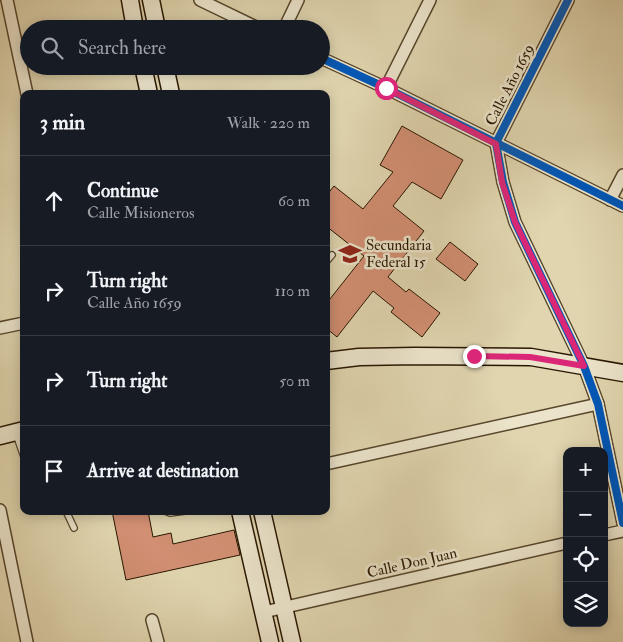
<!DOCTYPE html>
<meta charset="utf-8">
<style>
body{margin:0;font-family:"IM FELL Double Pica",serif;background:#20242c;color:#f1f3f6}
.controls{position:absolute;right:15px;bottom:15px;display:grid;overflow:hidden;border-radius:10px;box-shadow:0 2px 12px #0003}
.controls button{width:45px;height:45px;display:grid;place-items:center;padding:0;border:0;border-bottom:1px solid #363941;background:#171b24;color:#f1f3f6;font:25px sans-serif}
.stop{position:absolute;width:15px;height:15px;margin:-11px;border:4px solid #db2777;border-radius:50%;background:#fff}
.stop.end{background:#db2777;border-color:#fff;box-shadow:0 1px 5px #0008}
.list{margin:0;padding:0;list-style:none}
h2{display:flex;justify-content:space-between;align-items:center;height:65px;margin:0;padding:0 20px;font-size:21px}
h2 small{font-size:16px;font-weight:400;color:#9ea1a6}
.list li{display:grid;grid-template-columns:32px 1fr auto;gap:15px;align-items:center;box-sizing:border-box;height:90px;padding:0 20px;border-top:1px solid #363941}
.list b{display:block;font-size:19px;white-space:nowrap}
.list p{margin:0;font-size:16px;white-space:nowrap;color:#9ea1a6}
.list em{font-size:16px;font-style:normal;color:#9ea1a6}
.icon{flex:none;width:28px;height:28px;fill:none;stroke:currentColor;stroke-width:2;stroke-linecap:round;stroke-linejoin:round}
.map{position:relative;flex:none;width:623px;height:642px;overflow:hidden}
.search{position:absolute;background:#171b24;box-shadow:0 2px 12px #0003;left:20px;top:20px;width:310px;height:55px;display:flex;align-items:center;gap:12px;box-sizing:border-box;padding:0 18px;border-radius:28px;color:#9ea1a6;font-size:19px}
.panel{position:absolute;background:#171b24;box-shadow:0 2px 12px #0003;left:20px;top:90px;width:310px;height:425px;border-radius:10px}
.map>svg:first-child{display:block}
.building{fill:#d28f73;stroke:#291601}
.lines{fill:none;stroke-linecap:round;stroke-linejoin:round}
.service-casing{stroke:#57462c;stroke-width:8}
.minor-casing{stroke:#57462c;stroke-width:14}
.secondary-casing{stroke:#291601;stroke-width:19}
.service{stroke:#ebe4cb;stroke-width:5.5}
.minor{stroke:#ebe4cb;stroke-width:11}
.secondary{stroke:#ebe4cb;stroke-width:16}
.cycleway-casing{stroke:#ebe4cb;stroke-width:11}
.cycleway{stroke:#0057b8;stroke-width:8}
.route{stroke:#db2777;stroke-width:6}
.labels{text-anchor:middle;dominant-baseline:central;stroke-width:5;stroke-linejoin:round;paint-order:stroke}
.street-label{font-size:15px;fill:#291601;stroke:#ebe4cb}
.poi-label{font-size:15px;fill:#291601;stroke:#ebe4cb;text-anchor:start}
</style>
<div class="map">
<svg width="623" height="642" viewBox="0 0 623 642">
<rect width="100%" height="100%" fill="#e0d5af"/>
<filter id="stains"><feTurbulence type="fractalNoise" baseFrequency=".004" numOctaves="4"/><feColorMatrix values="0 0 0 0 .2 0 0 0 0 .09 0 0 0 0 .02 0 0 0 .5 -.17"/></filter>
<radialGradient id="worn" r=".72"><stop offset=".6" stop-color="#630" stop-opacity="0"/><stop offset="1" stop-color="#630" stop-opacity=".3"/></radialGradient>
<g class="building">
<path d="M 402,126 L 463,160 L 441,199 L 412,182 L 393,206 L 424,231 L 388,277 L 406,292 L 409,289 L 440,313 L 422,337 L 391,312 L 394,308 L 373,291 L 337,337 L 326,328 L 326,304 L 364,256 L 326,226 L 326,196 L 334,186 L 363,209 L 393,172 L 380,165 Z"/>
<path d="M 450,242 L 478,264 L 465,281 L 436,259 Z"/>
<path d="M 112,511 L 148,511 L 153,537 L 171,533 L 173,544 L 234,530 L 240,555 L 126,580 Z"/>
</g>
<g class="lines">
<defs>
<g id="service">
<path d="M 326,262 L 332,255"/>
<path d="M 16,434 L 24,457"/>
<path d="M 66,511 L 74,528"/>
<path d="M 165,511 L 170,513 L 185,511"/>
</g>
<g id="minor">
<path d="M 7,0 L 27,94"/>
<path d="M 200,0 L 260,29"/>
<path d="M 568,0 L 496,143 L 503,182 L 515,222 L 584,366 L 598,404 L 623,523"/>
<path d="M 284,29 L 298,0"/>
<path d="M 321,58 L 386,88 L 623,206"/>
<path d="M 386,88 L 430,0"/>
<path d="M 610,200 L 623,175"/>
<path d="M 0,328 L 24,323"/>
<path d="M 326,464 L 598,404"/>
<path d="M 0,510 L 27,642"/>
<path d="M 604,535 L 623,531"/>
<path d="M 264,612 L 567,543"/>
<path d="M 152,620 L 158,642"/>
</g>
<g id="secondary">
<path d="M 130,0 L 135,29"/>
<path d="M 151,0 L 157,29"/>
<path d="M 143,66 L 149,94"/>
<path d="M 165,66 L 171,94"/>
<path d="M 326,361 L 359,357 L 415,356 L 531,357 L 623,373"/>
<path d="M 0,436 L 24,430"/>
<path d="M 240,511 L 270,642"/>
<path d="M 262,511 L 292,642"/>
</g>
</defs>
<use href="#service" class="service-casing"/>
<use href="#minor" class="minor-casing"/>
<use href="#secondary" class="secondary-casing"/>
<use href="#service" class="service"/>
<use href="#minor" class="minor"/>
<use href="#secondary" class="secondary"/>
<defs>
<g id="cycleway">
<path d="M 568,0 L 496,143 L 503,182 L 515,222 L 584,366 L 598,404 L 623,523"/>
<path d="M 321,58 L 386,88 L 623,206"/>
</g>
</defs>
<use href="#cycleway" class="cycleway-casing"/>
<use href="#cycleway" class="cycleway"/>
</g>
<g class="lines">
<path class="route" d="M 386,88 L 496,144 L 502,182 L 515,222 L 584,366 L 530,357 L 474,356"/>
</g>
<defs>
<symbol id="school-bare" viewBox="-9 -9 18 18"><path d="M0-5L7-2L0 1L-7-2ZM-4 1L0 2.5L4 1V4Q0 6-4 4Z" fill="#8f2418" stroke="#ebe4cb" stroke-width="2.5" paint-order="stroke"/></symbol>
</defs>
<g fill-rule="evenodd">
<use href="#school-bare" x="334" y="238" width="32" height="32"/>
</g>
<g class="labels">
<g class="street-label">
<text transform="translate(510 85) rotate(-63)">Calle Año 1659</text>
<text transform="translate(412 563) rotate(-13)">Calle Don Juan</text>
</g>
<g class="poi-label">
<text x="366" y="245">Secundaria<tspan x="366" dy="17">Federal 15</tspan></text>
</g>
</g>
<rect width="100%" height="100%" filter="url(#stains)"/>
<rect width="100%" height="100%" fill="url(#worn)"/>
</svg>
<div class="controls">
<button>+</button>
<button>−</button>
<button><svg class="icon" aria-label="locate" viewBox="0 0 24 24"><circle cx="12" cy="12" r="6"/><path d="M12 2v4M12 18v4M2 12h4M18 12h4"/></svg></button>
<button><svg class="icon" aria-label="layers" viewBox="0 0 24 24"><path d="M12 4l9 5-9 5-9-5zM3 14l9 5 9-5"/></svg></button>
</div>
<div class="stop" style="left:386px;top:88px"></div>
<div class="stop end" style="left:474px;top:356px"></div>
<div class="search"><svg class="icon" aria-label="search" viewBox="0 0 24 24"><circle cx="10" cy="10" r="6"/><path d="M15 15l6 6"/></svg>Search here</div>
<section class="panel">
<h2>3 min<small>Walk · 220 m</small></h2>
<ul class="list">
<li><svg class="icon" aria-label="ahead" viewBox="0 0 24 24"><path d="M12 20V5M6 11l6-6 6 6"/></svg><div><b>Continue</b><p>Calle Misioneros</p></div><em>60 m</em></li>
<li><svg class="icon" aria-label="right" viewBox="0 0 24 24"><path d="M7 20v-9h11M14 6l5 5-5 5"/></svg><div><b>Turn right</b><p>Calle Año 1659</p></div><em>110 m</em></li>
<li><svg class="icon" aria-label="right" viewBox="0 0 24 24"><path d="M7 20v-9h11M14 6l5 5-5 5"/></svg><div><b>Turn right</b></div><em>50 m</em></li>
<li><svg class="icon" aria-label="arrive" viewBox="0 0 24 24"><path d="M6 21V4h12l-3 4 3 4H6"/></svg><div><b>Arrive at destination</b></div></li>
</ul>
</section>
</div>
